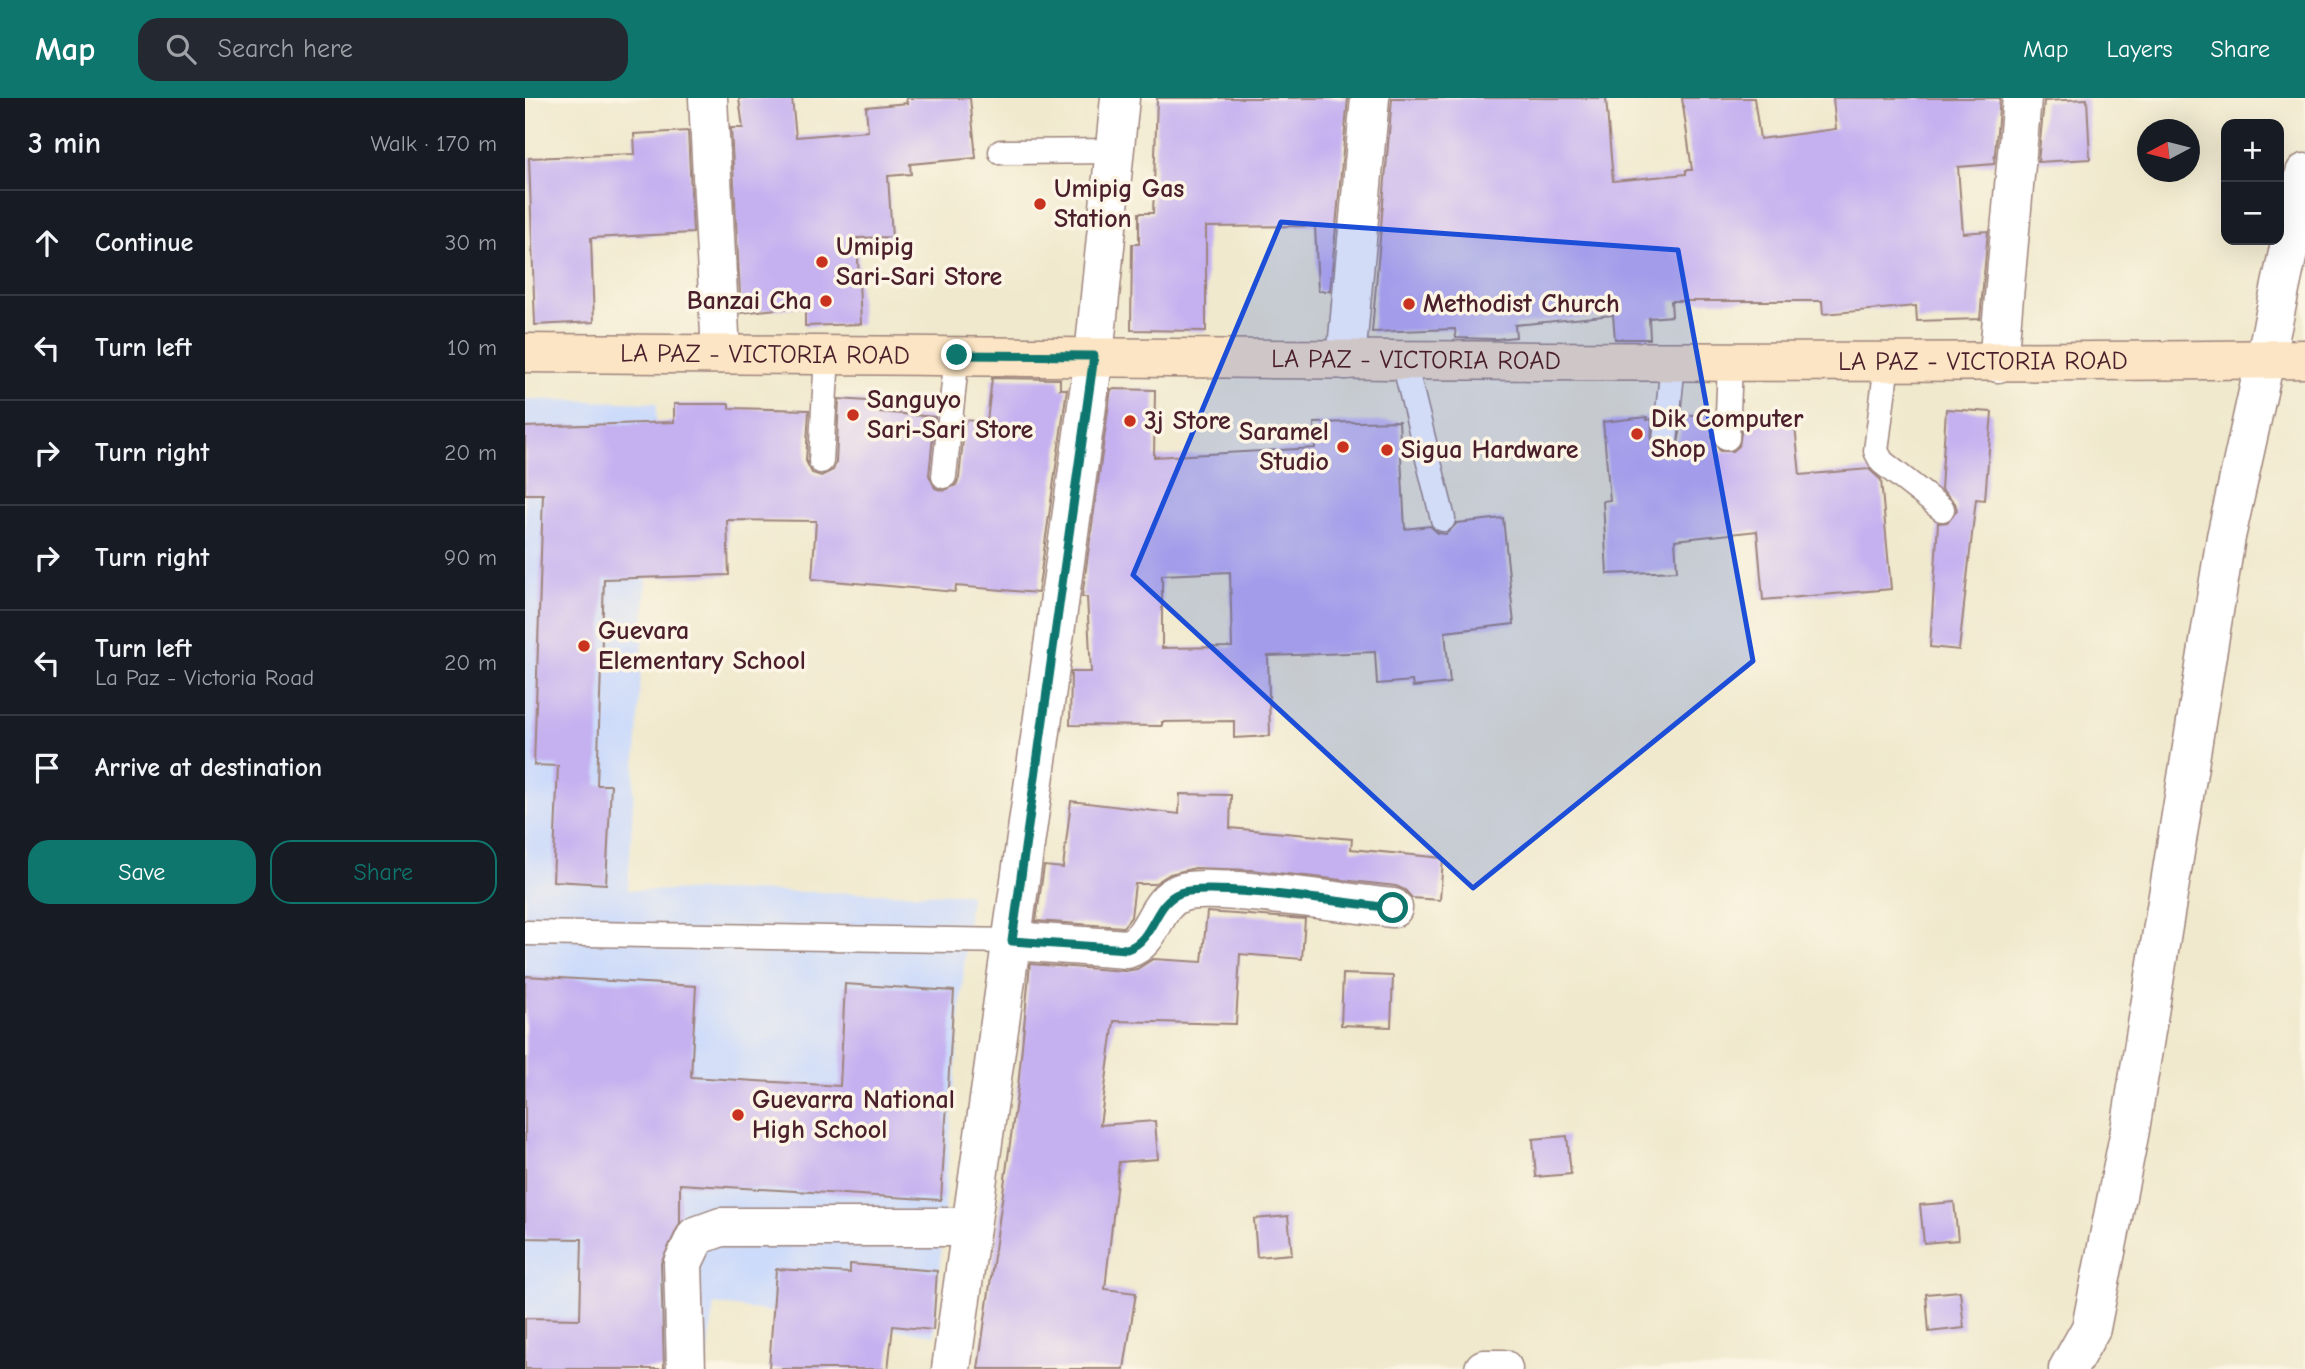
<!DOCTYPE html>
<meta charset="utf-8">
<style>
body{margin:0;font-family:"Comic Neue",sans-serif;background:#242831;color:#f1f3f6}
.controls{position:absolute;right:21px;top:21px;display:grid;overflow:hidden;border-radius:14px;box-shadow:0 7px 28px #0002}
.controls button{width:63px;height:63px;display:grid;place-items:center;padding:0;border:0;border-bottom:2px solid #363941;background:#171b24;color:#f1f3f6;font:35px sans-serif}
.compass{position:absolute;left:1612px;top:21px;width:63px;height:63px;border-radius:50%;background:#171b24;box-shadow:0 7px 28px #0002;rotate:263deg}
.stop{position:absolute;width:21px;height:21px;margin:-16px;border:5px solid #0f766e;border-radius:50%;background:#fff}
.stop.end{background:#0f766e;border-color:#fff;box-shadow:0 2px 7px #0008}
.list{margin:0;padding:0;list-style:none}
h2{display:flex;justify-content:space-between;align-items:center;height:91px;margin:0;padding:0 28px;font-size:30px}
h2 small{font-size:23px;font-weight:400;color:#9ea1a6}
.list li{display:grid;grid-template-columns:46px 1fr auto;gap:21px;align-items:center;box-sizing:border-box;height:105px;padding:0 28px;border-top:2px solid #363941}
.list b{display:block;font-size:26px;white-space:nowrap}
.list p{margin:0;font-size:23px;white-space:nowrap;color:#9ea1a6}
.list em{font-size:23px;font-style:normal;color:#9ea1a6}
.actions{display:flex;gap:14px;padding:21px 28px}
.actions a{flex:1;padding:16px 0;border:2px solid #0f766e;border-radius:21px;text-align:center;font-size:24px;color:#0f766e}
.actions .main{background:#0f766e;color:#fff}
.icon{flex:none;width:38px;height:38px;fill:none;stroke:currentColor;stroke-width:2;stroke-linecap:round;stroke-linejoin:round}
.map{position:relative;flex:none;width:1780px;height:1271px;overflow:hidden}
header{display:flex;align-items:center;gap:42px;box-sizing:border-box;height:98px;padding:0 35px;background:#0f766e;color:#fff}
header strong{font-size:33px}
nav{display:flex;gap:38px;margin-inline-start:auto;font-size:24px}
.search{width:490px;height:63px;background:#242831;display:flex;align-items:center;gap:18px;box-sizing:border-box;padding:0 24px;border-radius:21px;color:#9ea1a6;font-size:26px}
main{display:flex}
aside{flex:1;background:#171b24}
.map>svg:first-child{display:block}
.built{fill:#cddbfa}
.building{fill:#c5b0f0;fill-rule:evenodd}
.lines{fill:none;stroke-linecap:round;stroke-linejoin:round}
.service-casing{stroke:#9d847c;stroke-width:27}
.minor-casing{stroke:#9d847c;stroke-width:41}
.tertiary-casing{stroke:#9d847c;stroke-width:41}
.secondary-casing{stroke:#9d847c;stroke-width:41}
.service{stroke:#fff;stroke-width:24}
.minor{stroke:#fff;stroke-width:38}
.tertiary{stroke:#fff;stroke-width:38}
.secondary{stroke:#fce5c4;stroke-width:38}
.route{stroke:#0f766e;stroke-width:9}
.marked{fill:#1d4ed8;fill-opacity:0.2;stroke:#1d4ed8;stroke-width:5;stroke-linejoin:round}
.poi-dot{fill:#c8321e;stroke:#fcf5e5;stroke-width:2.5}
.labels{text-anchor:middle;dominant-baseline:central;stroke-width:7;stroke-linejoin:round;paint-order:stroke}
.poi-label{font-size:26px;font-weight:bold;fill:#4a1f2b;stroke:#fcf5e5;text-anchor:start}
.street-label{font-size:26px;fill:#4a1f2b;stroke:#fcf5e5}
</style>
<header>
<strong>Map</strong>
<div class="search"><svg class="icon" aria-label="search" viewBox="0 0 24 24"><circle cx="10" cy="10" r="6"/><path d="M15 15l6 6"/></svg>Search here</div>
<nav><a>Map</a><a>Layers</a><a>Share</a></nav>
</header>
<main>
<aside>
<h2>3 min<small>Walk · 170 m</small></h2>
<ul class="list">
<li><svg class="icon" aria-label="ahead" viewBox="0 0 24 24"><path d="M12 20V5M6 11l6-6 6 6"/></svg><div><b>Continue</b></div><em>30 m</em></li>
<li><svg class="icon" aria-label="left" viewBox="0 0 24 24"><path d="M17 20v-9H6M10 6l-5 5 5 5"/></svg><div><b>Turn left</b></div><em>10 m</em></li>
<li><svg class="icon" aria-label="right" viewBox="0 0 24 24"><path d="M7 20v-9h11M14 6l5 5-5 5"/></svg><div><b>Turn right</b></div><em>20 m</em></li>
<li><svg class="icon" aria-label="right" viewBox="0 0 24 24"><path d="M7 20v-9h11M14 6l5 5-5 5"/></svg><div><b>Turn right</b></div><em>90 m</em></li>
<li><svg class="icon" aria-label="left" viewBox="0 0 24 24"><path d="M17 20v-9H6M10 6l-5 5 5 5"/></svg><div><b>Turn left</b><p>La Paz - Victoria Road</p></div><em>20 m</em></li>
<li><svg class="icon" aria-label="arrive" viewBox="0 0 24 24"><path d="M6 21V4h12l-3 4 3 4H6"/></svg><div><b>Arrive at destination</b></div></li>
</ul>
<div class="actions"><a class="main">Save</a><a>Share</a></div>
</aside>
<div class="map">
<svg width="1780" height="1271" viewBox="0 0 1780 1271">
<rect width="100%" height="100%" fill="#fcf5e5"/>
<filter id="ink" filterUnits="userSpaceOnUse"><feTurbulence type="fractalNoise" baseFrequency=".0143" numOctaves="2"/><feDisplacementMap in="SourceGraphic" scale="14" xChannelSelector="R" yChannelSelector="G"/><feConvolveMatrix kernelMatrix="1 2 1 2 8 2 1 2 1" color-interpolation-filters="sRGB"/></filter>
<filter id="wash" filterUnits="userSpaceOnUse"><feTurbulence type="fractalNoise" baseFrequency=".00686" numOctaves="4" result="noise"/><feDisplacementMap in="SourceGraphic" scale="28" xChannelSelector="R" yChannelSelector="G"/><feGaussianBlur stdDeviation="1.57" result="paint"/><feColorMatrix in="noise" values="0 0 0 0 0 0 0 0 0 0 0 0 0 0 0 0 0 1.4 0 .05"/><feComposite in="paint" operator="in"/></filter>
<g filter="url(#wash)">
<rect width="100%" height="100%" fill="#f0e9cd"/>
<path class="built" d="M 0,301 L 132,305 L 103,792 L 445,796 L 409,1237 L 189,1206 L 182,1271 L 0,1271 Z"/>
<g id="blocks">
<g class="building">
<path d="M 214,0 L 267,0 L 271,39 L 343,33 L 341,9 L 382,5 L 381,0 L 445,0 L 451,60 L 385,66 L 386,76 L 363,78 L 367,139 L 332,140 L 336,226 L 280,228 L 280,208 L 216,215 L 206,30 L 218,30 Z"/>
<path d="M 632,0 L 823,0 L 805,193 L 793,193 L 790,128 L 681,129 L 681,233 L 606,232 L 607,146 L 614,146 L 614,115 L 628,115 Z"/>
<path d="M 867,0 L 1081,0 L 1088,83 L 1161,76 L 1161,72 L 1167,72 L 1157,0 L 1229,0 L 1235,41 L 1311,31 L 1308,0 L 1475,0 L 1469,66 L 1433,69 L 1438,135 L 1463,133 L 1455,221 L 1392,223 L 1391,208 L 1298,216 L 1297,203 L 1146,203 L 1147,218 L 1124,220 L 1125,241 L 1090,241 L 1088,217 L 990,227 L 991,239 L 971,241 L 931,240 L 930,231 L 847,234 Z"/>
<path d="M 1562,1 L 1565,61 L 1513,64 L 1519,3 Z"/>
<path d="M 163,33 L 168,135 L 66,140 L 69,224 L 10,227 L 4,60 L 110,56 L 109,36 Z"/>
<path d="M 467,280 L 535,281 L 535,291 L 542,291 L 513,495 L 431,488 L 430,494 L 287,481 L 291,423 L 202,422 L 204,477 L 79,481 L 72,687 L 86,687 L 81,786 L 28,783 L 33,668 L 9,667 L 18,396 L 0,396 L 0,329 L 149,324 L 149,306 L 204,306 L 204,310 L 284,312 L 281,363 L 287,375 L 296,378 L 308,372 L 311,365 L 314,301 L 356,304 L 355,314 L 410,319 L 404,377 L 410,390 L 418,393 L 431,387 L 434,380 L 440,322 L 462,324 Z"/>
<path d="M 586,291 L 630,292 L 629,359 L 790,350 L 789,325 L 874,323 L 880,431 L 905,428 L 913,435 L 921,436 L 932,425 L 978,420 L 989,526 L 920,534 L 925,585 L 888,589 L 887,583 L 852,586 L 850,554 L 743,558 L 745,638 L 709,640 L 709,623 L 637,624 L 637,628 L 545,627 L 546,574 L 566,574 L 562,499 L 557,499 ZM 705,474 L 707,549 L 637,550 L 637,477 Z"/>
<path d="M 1421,311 L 1467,314 L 1460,402 L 1451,401 L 1434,552 L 1405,549 L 1413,425 L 1423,424 L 1432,412 L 1430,405 L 1416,391 Z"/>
<path d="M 1188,315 L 1187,340 L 1195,353 L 1208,353 L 1214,348 L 1218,322 L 1269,318 L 1275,377 L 1344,371 L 1356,382 L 1366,491 L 1238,502 L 1232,433 L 1150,442 L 1152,473 L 1082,476 L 1078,403 L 1085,402 L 1078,324 L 1122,319 L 1122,322 L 1127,321 L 1126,348 L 1139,358 L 1152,351 L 1158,318 Z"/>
<path d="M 655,696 L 706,697 L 705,730 L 827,741 L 826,751 L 918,760 L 915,802 L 887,800 L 880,792 L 871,788 L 726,772 L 670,770 L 645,776 L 629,786 L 610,786 L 606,819 L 598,829 L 511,823 L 519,768 L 538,770 L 546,703 L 654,716 Z"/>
<path d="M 682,814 L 780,821 L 777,861 L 715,856 L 711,926 L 589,923 L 575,1027 L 630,1023 L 633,1061 L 594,1064 L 580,1191 L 611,1195 L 599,1271 L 453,1271 L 493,989 L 505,866 L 600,873 L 612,871 L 628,861 L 677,864 Z"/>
<path d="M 818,876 L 868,878 L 866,929 L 816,927 Z"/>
<path d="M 0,878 L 171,888 L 166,979 L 315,988 L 320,886 L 429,893 L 416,1102 L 155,1086 L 155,1125 L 136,1165 L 139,1271 L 0,1271 L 0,1220 L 55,1221 L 57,1141 L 0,1140 Z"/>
<path d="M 1042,1038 L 1046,1076 L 1011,1079 L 1008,1041 Z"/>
<path d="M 1429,1104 L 1433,1142 L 1399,1145 L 1395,1107 Z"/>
<path d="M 763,1118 L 767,1156 L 732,1159 L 729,1121 Z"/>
<path d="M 325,1166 L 412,1173 L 408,1232 L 368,1228 L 363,1271 L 244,1271 L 251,1171 L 325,1175 Z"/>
<path d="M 1435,1193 L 1439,1230 L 1404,1234 L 1401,1196 Z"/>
</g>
</g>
</g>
<g filter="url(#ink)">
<use href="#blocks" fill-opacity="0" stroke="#9d847c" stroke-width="2"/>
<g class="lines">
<defs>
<g id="service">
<path d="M 476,54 L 590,53"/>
<path d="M 879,264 L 918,421"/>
<path d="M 1362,265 L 1351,353 L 1357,364 L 1417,411"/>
<path d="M 1202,340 L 1205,265"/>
<path d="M 1140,343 L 1148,265"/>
<path d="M 296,363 L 302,257"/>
<path d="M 419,378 L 432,257"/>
<path d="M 0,835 L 487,843"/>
</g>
<g id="minor">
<path d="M 183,0 L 196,256"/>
<path d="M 821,262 L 845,0"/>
<path d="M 1740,262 L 1780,75"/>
<path d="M 1473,265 L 1497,0"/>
<path d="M 487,843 L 602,851 C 630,842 628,805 655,795 C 683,784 829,806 868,810"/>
<path d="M 161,1271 L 158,1165 L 171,1138 L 196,1129 L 444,1129"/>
<path d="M 426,1271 L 569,258 L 595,0"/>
</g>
<g id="tertiary">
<path d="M 959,1271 L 978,1271"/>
<path d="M 1543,1271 L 1566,1230 L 1605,1032 L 1701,439 L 1740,262"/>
</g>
<g id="secondary">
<path id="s1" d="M 0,255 C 593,258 1187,269 1780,261"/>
</g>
</defs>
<use href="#service" class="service-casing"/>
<use href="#minor" class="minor-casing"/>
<use href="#tertiary" class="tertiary-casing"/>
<use href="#secondary" class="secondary-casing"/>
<use href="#service" class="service"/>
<use href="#minor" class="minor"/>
<use href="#tertiary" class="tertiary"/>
<use href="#secondary" class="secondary"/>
</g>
</g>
<g class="lines" filter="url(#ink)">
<path class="route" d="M 432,257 L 569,258 L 487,843 L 602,851 C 630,842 628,805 655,795 C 683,784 829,806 868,810"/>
</g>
<path class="marked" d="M 756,124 L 1153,152 L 1228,563 L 948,790 L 608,477 Z"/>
<g class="poi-dot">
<circle cx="515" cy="106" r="7"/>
<circle cx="297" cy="164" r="7"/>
<circle cx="301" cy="203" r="7"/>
<circle cx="884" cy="206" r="7"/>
<circle cx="328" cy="317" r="7"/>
<circle cx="605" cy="323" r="7"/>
<circle cx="1112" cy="336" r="7"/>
<circle cx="818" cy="349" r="7"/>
<circle cx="862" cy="352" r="7"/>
<circle cx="59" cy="548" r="7"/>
<circle cx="213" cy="1017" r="7"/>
</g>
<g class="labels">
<g class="poi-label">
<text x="529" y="91">Umipig Gas<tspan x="529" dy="30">Station</tspan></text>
<text x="311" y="149">Umipig<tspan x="311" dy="30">Sari-Sari Store</tspan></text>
<text x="287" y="203" text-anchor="end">Banzai Cha</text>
<text x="898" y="206">Methodist Church</text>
<text x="342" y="302">Sanguyo<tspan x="342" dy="30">Sari-Sari Store</tspan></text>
<text x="1126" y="321">Dik Computer<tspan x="1126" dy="30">Shop</tspan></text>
<text x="619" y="323">3j Store</text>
<text x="804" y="334" text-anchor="end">Saramel<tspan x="804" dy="30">Studio</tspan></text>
<text x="876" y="352">Sigua Hardware</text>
<text x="73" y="533">Guevara<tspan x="73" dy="30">Elementary School</tspan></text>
<text x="227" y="1002">Guevarra National<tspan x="227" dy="30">High School</tspan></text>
</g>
<g class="street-label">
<text stroke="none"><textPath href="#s1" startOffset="240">LA PAZ - VICTORIA ROAD</textPath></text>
<text stroke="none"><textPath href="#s1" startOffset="891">LA PAZ - VICTORIA ROAD</textPath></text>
<text stroke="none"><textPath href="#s1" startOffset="1458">LA PAZ - VICTORIA ROAD</textPath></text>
</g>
</g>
</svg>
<div class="controls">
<button>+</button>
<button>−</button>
</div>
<svg class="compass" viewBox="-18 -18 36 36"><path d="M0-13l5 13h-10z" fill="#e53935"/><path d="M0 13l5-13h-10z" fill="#9ea1a6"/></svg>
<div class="stop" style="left:868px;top:810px"></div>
<div class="stop end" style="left:432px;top:257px"></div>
</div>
</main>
